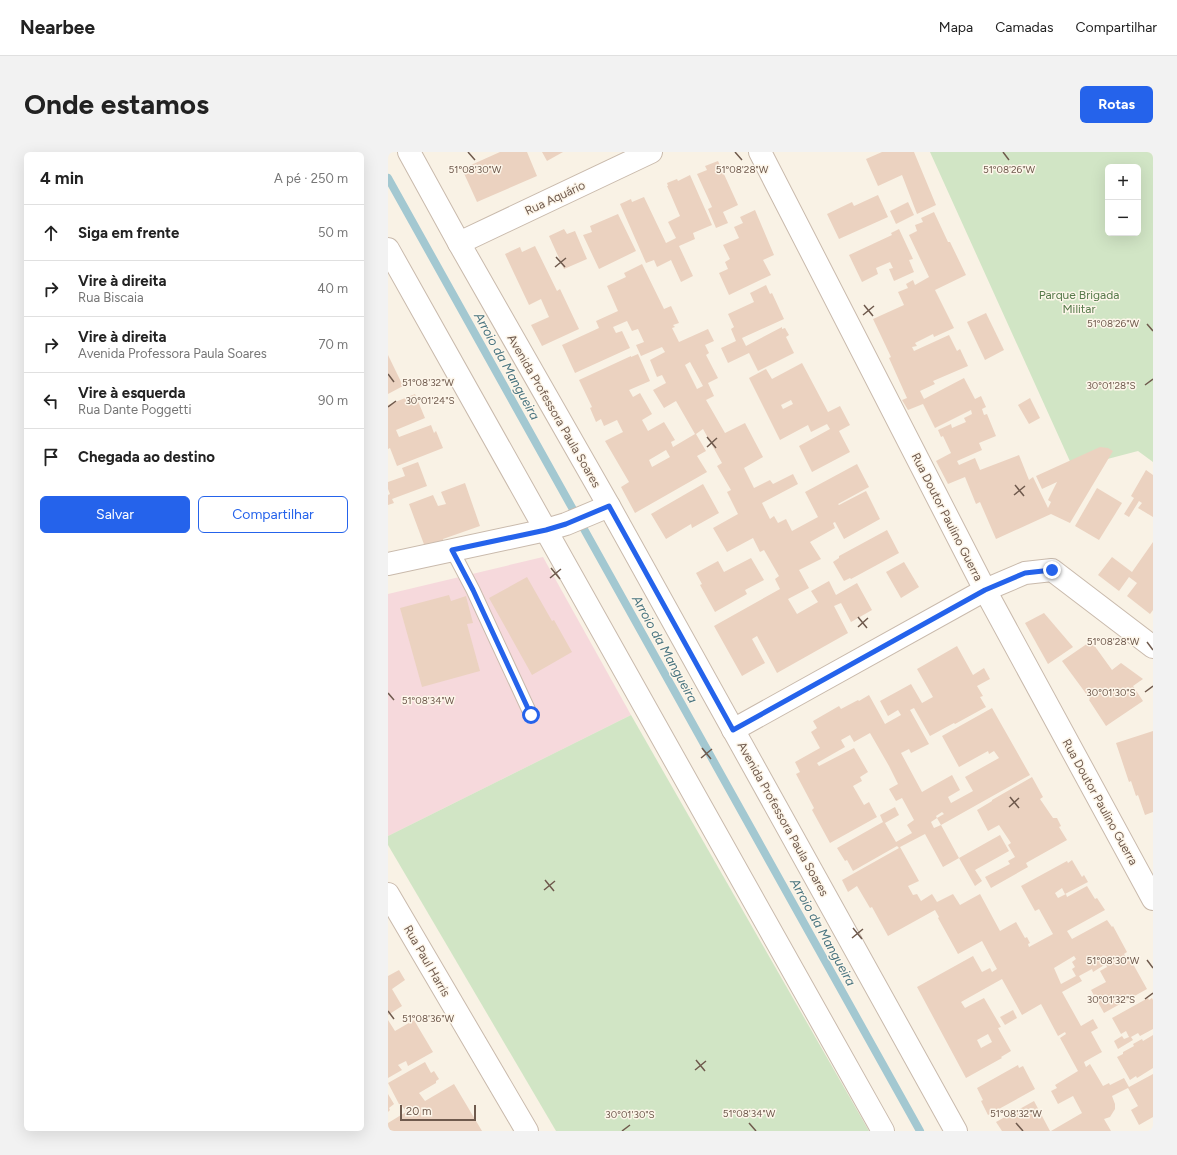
<!DOCTYPE html>
<html lang="pt">
<meta charset="utf-8">
<style>
body{margin:0;font-family:Figtree,sans-serif;background:#f2f2f2;color:#222}
.controls{position:absolute;right:12px;top:12px;display:grid;overflow:hidden;border-radius:6px;box-shadow:0 4px 16px #0002}
.controls button{width:36px;height:36px;display:grid;place-items:center;padding:0;border:0;border-bottom:1px solid #e0e0e0;background:#fff;color:#222;font:20px sans-serif}
.scale{position:absolute;left:12px;bottom:10px;width:76px;box-sizing:border-box;padding-left:4px;border:2px solid #6f5a4d;border-top:0;font-size:11px;line-height:14px;white-space:nowrap;color:#6f5a4d;-webkit-text-stroke:3px #fdf6ea;paint-order:stroke}
.stop{position:absolute;width:12px;height:12px;margin:-9px;border:3px solid #2563eb;border-radius:50%;background:#fff}
.stop.end{background:#2563eb;border-color:#fff;box-shadow:0 1px 4px #0008}
.list{margin:0;padding:0;list-style:none}
h2{display:flex;justify-content:space-between;align-items:center;height:52px;margin:0;padding:0 16px;font-size:17px}
h2 small{font-size:13px;font-weight:400;color:#767676}
.list li{display:grid;grid-template-columns:26px 1fr auto;gap:12px;align-items:center;box-sizing:border-box;height:56px;padding:0 16px;border-top:1px solid #e0e0e0}
.list b{display:block;font-size:15px;white-space:nowrap}
.list p{margin:0;font-size:13px;white-space:nowrap;color:#767676}
.list em{font-size:13px;font-style:normal;color:#767676}
.actions{display:flex;gap:8px;padding:12px 16px}
.actions a{flex:1;padding:9px 0;border:1px solid #2563eb;border-radius:6px;text-align:center;font-size:14px;color:#2563eb}
.actions .main{background:#2563eb;color:#fff}
.icon{flex:none;width:22px;height:22px;fill:none;stroke:currentColor;stroke-width:2;stroke-linecap:round;stroke-linejoin:round}
.map{position:relative;flex:none;width:765px;height:979px;overflow:hidden;border-radius:6px}
header{display:flex;align-items:center;gap:24px;box-sizing:border-box;height:56px;padding:0 20px;background:#fff;border-bottom:1px solid #e0e0e0}
header strong{font-size:19px}
nav{display:flex;gap:22px;margin-inline-start:auto;font-size:14px}
.intro{display:flex;align-items:center;justify-content:space-between;box-sizing:border-box;height:96px;padding:0 24px}
h1{margin:0;font-size:28px}
.button{padding:10px 18px;border-radius:6px;background:#2563eb;color:#fff;font-size:14px;font-weight:700}
main{display:flex;gap:24px;padding:0 24px}
aside{flex:1;background:#fff;border-radius:6px;box-shadow:0 4px 16px #0002}
.map>svg:first-child{display:block}
.medical{fill:#f6d9dc}
.green{fill:#d1e5c5;fill-rule:evenodd}
.lines{fill:none;stroke-linecap:round;stroke-linejoin:round}
.stream{stroke:#a3c8d1;stroke-width:8}
.building{fill:#ebd2c0;fill-rule:evenodd}
.service-casing{stroke:#c9baac;stroke-width:15}
.minor-casing{stroke:#c9baac;stroke-width:24}
.tertiary-casing{stroke:#c9baac;stroke-width:24}
.service{stroke:#fff;stroke-width:13}
.minor{stroke:#fff;stroke-width:22}
.tertiary{stroke:#fff;stroke-width:22}
.route{stroke:#2563eb;stroke-width:5}
.ticks{fill:none;stroke:#6f5a4d;stroke-width:1.5}
.labels{text-anchor:middle;dominant-baseline:central;stroke-width:3;stroke-linejoin:round;paint-order:stroke}
.street-label{font-size:12px;fill:#6f5a4d;stroke:#fdf6ea}
.park-label{font-size:12px;fill:#56794a;stroke:#fdf6ea}
.water-label{font-size:13px;font-style:italic;fill:#4a7580;stroke:#fdf6ea}
.ticks-label{font-size:10px;text-anchor:middle;fill:#6f5a4d;stroke:#fdf6ea;stroke-width:3;stroke-linejoin:round;paint-order:stroke}
</style>
<header>
<strong>Nearbee</strong>
<nav><a>Mapa</a><a>Camadas</a><a>Compartilhar</a></nav>
</header>
<div class="intro"><h1>Onde estamos</h1><a class="button">Rotas</a></div>
<main>
<aside>
<h2>4 min<small>A pé · 250 m</small></h2>
<ul class="list">
<li><svg class="icon" aria-label="ahead" viewBox="0 0 24 24"><path d="M12 20V5M6 11l6-6 6 6"/></svg><div><b>Siga em frente</b></div><em>50 m</em></li>
<li><svg class="icon" aria-label="right" viewBox="0 0 24 24"><path d="M7 20v-9h11M14 6l5 5-5 5"/></svg><div><b>Vire à direita</b><p>Rua Biscaia</p></div><em>40 m</em></li>
<li><svg class="icon" aria-label="right" viewBox="0 0 24 24"><path d="M7 20v-9h11M14 6l5 5-5 5"/></svg><div><b>Vire à direita</b><p>Avenida Professora Paula Soares</p></div><em>70 m</em></li>
<li><svg class="icon" aria-label="left" viewBox="0 0 24 24"><path d="M17 20v-9H6M10 6l-5 5 5 5"/></svg><div><b>Vire à esquerda</b><p>Rua Dante Poggetti</p></div><em>90 m</em></li>
<li><svg class="icon" aria-label="arrive" viewBox="0 0 24 24"><path d="M6 21V4h12l-3 4 3 4H6"/></svg><div><b>Chegada ao destino</b></div></li>
</ul>
<div class="actions"><a class="main">Salvar</a><a>Compartilhar</a></div>
</aside>
<div class="map">
<svg width="765" height="979" viewBox="0 0 765 979">
<rect width="100%" height="100%" fill="#f9f2e5"/>
<path class="medical" d="M 155,405 L 243,563 L 0,684 L 0,442 Z"/>
<g class="green">
<path d="M 542,0 L 765,0 L 765,310 L 750,299 L 685,316 ZM 720,15 L 750,15 L 750,81 L 720,81 Z"/>
<path d="M 243,563 L 481,979 L 168,979 L 0,693 L 0,684 Z"/>
</g>
<g class="lines">
<path class="stream" d="M 0,26 L 532,979"/>
</g>
<g class="building">
<path d="M 112,0 L 139,0 L 149,24 L 89,50 L 74,17 Z"/>
<path d="M 154,0 L 175,0 L 159,9 Z"/>
<path d="M 494,0 L 526,0 L 548,53 L 529,62 L 514,23 L 490,34 L 478,7 Z"/>
<path d="M 330,9 L 350,53 L 335,60 L 340,71 L 328,76 L 320,57 L 324,55 L 309,22 L 319,18 L 317,14 Z"/>
<path d="M 302,23 L 324,73 L 305,81 L 307,87 L 291,94 L 305,124 L 293,130 L 283,108 L 269,115 L 266,108 L 258,111 L 232,52 L 243,47 L 244,50 L 256,45 L 278,91 L 288,86 L 280,70 L 292,64 L 279,34 L 280,34 L 279,31 L 289,27 L 290,29 Z"/>
<path d="M 490,43 L 500,65 L 451,87 L 439,62 L 464,50 L 466,54 Z"/>
<path d="M 520,50 L 526,63 L 508,72 L 502,59 Z"/>
<path d="M 367,58 L 386,103 L 375,108 L 383,123 L 341,143 L 331,121 L 340,117 L 337,110 L 342,107 L 335,93 L 351,86 L 346,75 L 355,71 L 352,65 Z"/>
<path d="M 546,60 L 560,90 L 562,90 L 578,123 L 547,138 L 566,176 L 546,185 L 545,182 L 527,191 L 529,194 L 524,195 L 526,199 L 561,183 L 569,199 L 572,197 L 580,214 L 545,229 L 547,232 L 532,239 L 536,247 L 576,226 L 587,247 L 593,244 L 598,255 L 594,257 L 596,263 L 599,262 L 608,284 L 591,291 L 594,298 L 569,309 L 571,313 L 587,306 L 592,318 L 631,303 L 641,328 L 645,325 L 660,356 L 663,350 L 660,348 L 669,330 L 654,337 L 648,324 L 712,295 L 720,296 L 725,299 L 682,371 L 663,362 L 608,387 L 592,350 L 588,352 L 577,325 L 560,332 L 548,309 L 563,301 L 555,284 L 553,285 L 550,278 L 563,272 L 564,276 L 578,270 L 576,266 L 584,262 L 583,258 L 547,276 L 535,252 L 520,258 L 514,248 L 519,246 L 501,206 L 503,205 L 485,167 L 516,153 L 510,140 L 520,136 L 518,132 L 525,128 L 527,133 L 541,125 L 521,83 L 529,79 L 527,73 L 535,70 L 533,66 Z"/>
<path d="M 230,62 L 248,99 L 211,117 L 195,83 L 204,80 L 202,74 Z"/>
<path d="M 176,77 L 179,82 L 187,79 L 199,107 L 176,117 L 161,84 Z"/>
<path d="M 511,77 L 525,107 L 521,108 L 526,120 L 506,129 L 501,117 L 505,116 L 502,110 L 488,116 L 490,122 L 474,130 L 461,103 L 504,83 L 503,81 Z"/>
<path d="M 147,94 L 169,139 L 172,137 L 191,177 L 154,194 L 143,173 L 161,165 L 153,147 L 141,153 L 117,102 L 132,95 L 134,100 Z"/>
<path d="M 254,112 L 276,157 L 283,154 L 291,171 L 285,173 L 287,175 L 284,176 L 291,190 L 320,177 L 326,189 L 317,193 L 321,201 L 318,203 L 330,226 L 320,231 L 326,244 L 318,248 L 337,281 L 357,271 L 375,305 L 356,316 L 366,336 L 382,328 L 385,332 L 405,322 L 410,332 L 374,351 L 382,367 L 386,364 L 390,371 L 398,367 L 404,379 L 430,365 L 417,340 L 469,312 L 481,335 L 450,352 L 451,353 L 478,339 L 492,367 L 456,387 L 447,370 L 445,371 L 447,376 L 422,390 L 433,407 L 411,418 L 421,436 L 400,447 L 409,462 L 430,450 L 423,439 L 441,429 L 448,443 L 469,431 L 484,458 L 463,470 L 453,451 L 446,454 L 460,481 L 389,521 L 369,484 L 364,487 L 377,511 L 354,524 L 326,474 L 392,437 L 387,427 L 391,424 L 376,398 L 372,400 L 365,386 L 339,400 L 325,376 L 350,362 L 339,340 L 343,338 L 329,314 L 334,311 L 315,277 L 308,282 L 318,299 L 309,304 L 319,320 L 247,361 L 233,335 L 241,330 L 217,289 L 235,280 L 229,268 L 216,274 L 213,267 L 208,270 L 202,256 L 204,255 L 191,228 L 243,204 L 243,205 L 250,202 L 262,229 L 241,238 L 245,245 L 252,241 L 264,262 L 254,268 L 260,279 L 276,270 L 287,288 L 283,290 L 285,295 L 307,282 L 288,249 L 276,256 L 265,238 L 278,231 L 274,223 L 269,225 L 262,208 L 277,200 L 274,195 L 253,204 L 248,193 L 256,190 L 250,177 L 244,179 L 239,169 L 225,175 L 228,181 L 234,179 L 242,196 L 187,221 L 174,193 L 211,176 L 208,169 L 230,159 L 219,134 L 238,125 L 236,121 ZM 302,210 L 315,234 L 309,237 L 297,213 ZM 278,298 L 282,305 L 264,315 L 261,308 Z"/>
<path d="M 378,133 L 382,142 L 384,141 L 396,167 L 354,186 L 358,194 L 394,175 L 394,177 L 397,176 L 401,183 L 398,185 L 406,201 L 370,219 L 361,201 L 340,211 L 333,196 L 348,189 L 343,177 L 346,175 L 340,162 L 366,150 L 362,141 Z"/>
<path d="M 598,161 L 616,198 L 597,208 L 579,170 Z"/>
<path d="M 0,203 L 15,234 L 0,242 Z"/>
<path d="M 414,211 L 440,260 L 452,254 L 462,273 L 451,279 L 462,300 L 424,320 L 411,294 L 442,277 L 439,272 L 423,280 L 420,273 L 392,288 L 361,226 L 378,217 L 384,227 ZM 403,248 L 405,252 L 395,257 L 393,253 Z"/>
<path d="M 27,242 L 37,266 L 8,278 L 11,285 L 43,273 L 46,281 L 48,279 L 55,296 L 9,314 L 2,296 L 0,297 L 0,253 Z"/>
<path d="M 642,246 L 652,266 L 641,272 L 630,253 Z"/>
<path d="M 30,310 L 39,334 L 4,347 L 6,351 L 0,353 L 0,343 L 2,342 L 0,337 L 0,330 L 17,324 L 14,316 Z"/>
<path d="M 758,318 L 765,323 L 765,365 L 750,356 L 754,351 L 751,349 L 741,365 L 736,362 L 746,346 L 743,344 Z"/>
<path d="M 77,331 L 92,374 L 55,387 L 56,391 L 37,395 L 21,352 L 45,343 L 50,354 L 58,352 L 53,340 Z"/>
<path d="M 315,332 L 331,361 L 304,376 L 303,372 L 278,387 L 263,362 Z"/>
<path d="M 709,336 L 734,351 L 711,388 L 687,374 Z"/>
<path d="M 499,378 L 511,401 L 463,427 L 462,426 L 456,429 L 445,410 L 451,406 L 451,404 Z"/>
<path d="M 765,390 L 765,458 L 762,462 L 739,444 L 749,431 L 741,425 L 731,439 L 710,423 L 724,405 L 744,420 Z"/>
<path d="M 363,406 L 376,428 L 357,438 L 359,442 L 327,460 L 312,433 L 314,432 L 308,421 L 330,409 L 336,420 Z"/>
<path d="M 516,410 L 531,435 L 513,446 L 498,420 Z"/>
<path d="M 139,425 L 164,469 L 166,468 L 184,500 L 144,523 L 101,446 Z"/>
<path d="M 61,443 L 63,449 L 78,444 L 85,471 L 79,472 L 92,519 L 34,535 L 12,456 Z"/>
<path d="M 656,461 L 685,495 L 660,512 L 637,471 Z"/>
<path d="M 703,489 L 724,518 L 733,511 L 755,527 L 745,534 L 755,549 L 718,574 L 701,548 L 702,547 L 674,509 Z"/>
<path d="M 569,494 L 585,523 L 596,516 L 602,527 L 589,534 L 595,544 L 592,545 L 598,555 L 567,572 L 566,571 L 542,584 L 526,556 L 522,558 L 541,592 L 523,601 L 521,597 L 513,601 L 534,640 L 564,623 L 572,638 L 560,645 L 563,651 L 585,639 L 577,625 L 611,606 L 606,599 L 601,602 L 600,599 L 571,615 L 554,584 L 604,556 L 642,623 L 553,673 L 571,706 L 555,715 L 537,682 L 512,695 L 531,729 L 520,734 L 525,743 L 529,742 L 533,749 L 544,742 L 549,750 L 565,742 L 572,753 L 592,742 L 612,779 L 628,770 L 637,786 L 639,785 L 642,791 L 640,792 L 641,795 L 665,782 L 651,757 L 647,759 L 633,734 L 679,709 L 680,711 L 684,708 L 694,725 L 696,723 L 700,730 L 677,742 L 674,736 L 667,741 L 670,746 L 678,742 L 679,745 L 699,734 L 707,747 L 709,746 L 717,758 L 679,779 L 684,787 L 719,768 L 724,775 L 725,774 L 739,800 L 736,802 L 738,805 L 740,803 L 759,837 L 716,861 L 703,838 L 718,830 L 712,819 L 719,815 L 718,812 L 705,820 L 704,817 L 691,824 L 694,829 L 674,840 L 693,874 L 705,867 L 710,876 L 703,880 L 714,900 L 696,910 L 698,915 L 702,912 L 715,934 L 721,931 L 722,933 L 736,926 L 741,935 L 765,922 L 765,965 L 751,973 L 743,958 L 750,954 L 740,936 L 724,944 L 727,952 L 727,957 L 722,965 L 716,967 L 723,979 L 663,979 L 694,961 L 685,944 L 670,952 L 663,939 L 669,936 L 667,933 L 690,919 L 672,886 L 678,882 L 677,880 L 670,884 L 653,852 L 634,863 L 614,827 L 573,850 L 577,856 L 596,846 L 613,875 L 610,876 L 623,899 L 613,905 L 614,906 L 578,926 L 529,835 L 585,804 L 594,820 L 602,816 L 604,820 L 609,817 L 594,789 L 570,802 L 550,766 L 551,765 L 547,758 L 500,784 L 484,755 L 482,756 L 469,734 L 460,740 L 454,728 L 511,696 L 509,694 L 465,719 L 459,708 L 457,709 L 449,696 L 495,670 L 492,663 L 507,655 L 511,663 L 497,671 L 508,690 L 524,681 L 519,673 L 526,668 L 514,646 L 508,649 L 501,637 L 510,632 L 501,614 L 482,581 L 466,590 L 462,583 L 453,588 L 457,595 L 429,611 L 431,614 L 466,596 L 480,620 L 472,625 L 474,629 L 465,634 L 476,653 L 481,650 L 489,665 L 442,691 L 424,658 L 426,656 L 408,622 L 412,620 L 407,610 L 432,596 L 423,580 L 429,576 L 425,569 L 451,554 L 453,557 L 470,548 L 471,549 L 481,543 L 497,572 L 513,563 L 510,558 L 500,564 L 492,549 L 523,532 L 534,551 L 545,545 L 529,517 ZM 554,660 L 556,662 L 549,666 L 553,673 L 546,676 L 543,670 L 549,666 L 548,664 ZM 686,804 L 688,807 L 684,810 L 687,815 L 684,817 L 688,824 L 673,832 L 666,816 ZM 600,882 L 604,890 L 593,896 L 589,888 Z"/>
<path d="M 765,579 L 765,660 L 757,663 L 750,643 L 748,644 L 743,629 L 741,630 L 728,591 Z"/>
<path d="M 644,625 L 655,645 L 652,647 L 665,666 L 669,666 L 673,674 L 671,675 L 679,688 L 638,711 L 640,715 L 603,736 L 597,725 L 622,712 L 620,709 L 627,705 L 620,693 L 623,691 L 611,673 L 600,679 L 589,658 L 604,649 L 604,648 Z"/>
<path d="M 612,683 L 621,699 L 587,718 L 594,729 L 587,734 L 571,706 Z"/>
<path d="M 11,818 L 17,828 L 4,837 L 14,854 L 0,863 L 0,824 Z"/>
<path d="M 760,846 L 761,848 L 764,846 L 765,848 L 765,877 L 752,884 L 750,881 L 743,885 L 745,888 L 730,897 L 726,889 L 734,884 L 736,887 L 741,885 L 738,879 L 733,882 L 724,866 Z"/>
<path d="M 625,858 L 629,866 L 617,873 L 612,865 Z"/>
<path d="M 0,868 L 7,879 L 26,868 L 45,900 L 20,914 L 18,909 L 10,913 L 14,918 L 0,926 Z"/>
<path d="M 765,883 L 765,916 L 749,926 L 748,924 L 742,928 L 729,905 L 735,902 L 735,900 L 746,894 L 745,892 L 754,887 L 755,889 Z"/>
<path d="M 37,910 L 43,921 L 46,919 L 51,927 L 48,929 L 48,931 L 31,941 L 37,949 L 66,932 L 94,979 L 0,979 L 0,971 L 18,960 L 13,952 L 11,952 L 0,931 Z"/>
<path d="M 630,913 L 631,916 L 635,914 L 647,937 L 600,963 L 593,949 L 595,948 L 589,936 Z"/>
<path d="M 0,942 L 6,952 L 1,956 L 2,958 L 0,960 Z"/>
<path d="M 646,949 L 662,979 L 614,979 L 608,970 Z"/>
</g>
<g class="lines">
<defs>
<path id="service" d="M 64,398 L 85,438 L 143,563"/>
<g id="minor">
<path d="M 372,0 L 597,438 L 765,747"/>
<path d="M 71,91 L 263,0"/>
<path d="M 345,578 L 597,438 L 637,421 L 664,418 L 765,495"/>
</g>
<g id="tertiary">
<path d="M 21,0 L 71,91 L 221,354 L 568,979"/>
<path d="M 0,97 L 495,979"/>
<path d="M 0,412 L 158,378 L 178,372 L 221,354"/>
<path d="M 0,742 L 139,979"/>
</g>
</defs>
<use href="#service" class="service-casing"/>
<use href="#minor" class="minor-casing"/>
<use href="#tertiary" class="tertiary-casing"/>
<use href="#service" class="service"/>
<use href="#minor" class="minor"/>
<use href="#tertiary" class="tertiary"/>
</g>
<g class="lines">
<path class="route" d="M 143,563 L 85,438 L 64,398 L 158,378 L 178,372 L 221,354 L 345,578 L 597,438 L 637,421 L 664,418"/>
</g>
<path class="ticks" d="M 80,0 L 87,8M 347,0 L 354,8M 615,0 L 621,8M 168,105 L 177,115M 167,115 L 178,106M 476,153 L 485,164M 475,163 L 486,154M 759,172 L 765,179M 0,222 L 6,230M 757,233 L 765,227M 0,255 L 8,249M 319,285 L 328,296M 319,295 L 329,286M 627,333 L 636,344M 626,343 L 637,334M 163,416 L 172,427M 162,426 L 173,417M 470,465 L 479,476M 470,475 L 480,466M 759,490 L 765,498M 757,540 L 765,534M 0,541 L 6,548M 314,596 L 323,607M 313,606 L 324,597M 622,645 L 631,656M 621,655 L 631,646M 157,728 L 166,739M 156,738 L 167,729M 465,776 L 474,787M 464,786 L 475,777M 759,808 L 765,816M 757,847 L 765,841M 0,859 L 6,867M 308,908 L 317,919M 307,918 L 318,909M 361,971 L 368,979M 628,971 L 635,979M 234,979 L 242,973"/>
<g class="labels">
<g class="street-label">
<text transform="translate(167 46) rotate(-25)">Rua Aquário</text>
<text transform="translate(166 259) rotate(60)">Avenida Professora Paula Soares</text>
<text transform="translate(559 365) rotate(63)">Rua Doutor Paulino Guerra</text>
<text transform="translate(712 650) rotate(61)">Rua Doutor Paulino Guerra</text>
<text transform="translate(395 667) rotate(61)">Avenida Professora Paula Soares</text>
<text transform="translate(39 809) rotate(60)">Rua Paul Harris</text>
</g>
<g class="park-label">
<text x="691" y="143">Parque Brigada<tspan x="691" dy="14">Militar</tspan></text>
</g>
<g class="water-label">
<text transform="translate(119 214) rotate(61)">Arroio da Mangueira</text>
<text transform="translate(277 497) rotate(61)">Arroio da Mangueira</text>
<text transform="translate(435 780) rotate(61)">Arroio da Mangueira</text>
</g>
</g>
<g class="ticks-label">
<text x="87" y="21">51°08'30"W</text>
<text x="354" y="21">51°08'28"W</text>
<text x="621" y="21">51°08'26"W</text>
<text x="725" y="175">51°08'26"W</text>
<text x="40" y="234">51°08'32"W</text>
<text x="723" y="237">30°01'28"S</text>
<text x="42" y="252">30°01'24"S</text>
<text x="725" y="493">51°08'28"W</text>
<text x="723" y="544">30°01'30"S</text>
<text x="40" y="552">51°08'34"W</text>
<text x="725" y="812">51°08'30"W</text>
<text x="723" y="851">30°01'32"S</text>
<text x="40" y="870">51°08'36"W</text>
<text x="361" y="965">51°08'34"W</text>
<text x="628" y="965">51°08'32"W</text>
<text x="242" y="966">30°01'30"S</text>
</g>
</svg>
<div class="controls">
<button>+</button>
<button>−</button>
</div>
<div class="scale">20 m</div>
<div class="stop" style="left:143px;top:563px"></div>
<div class="stop end" style="left:664px;top:418px"></div>
</div>
</main>
